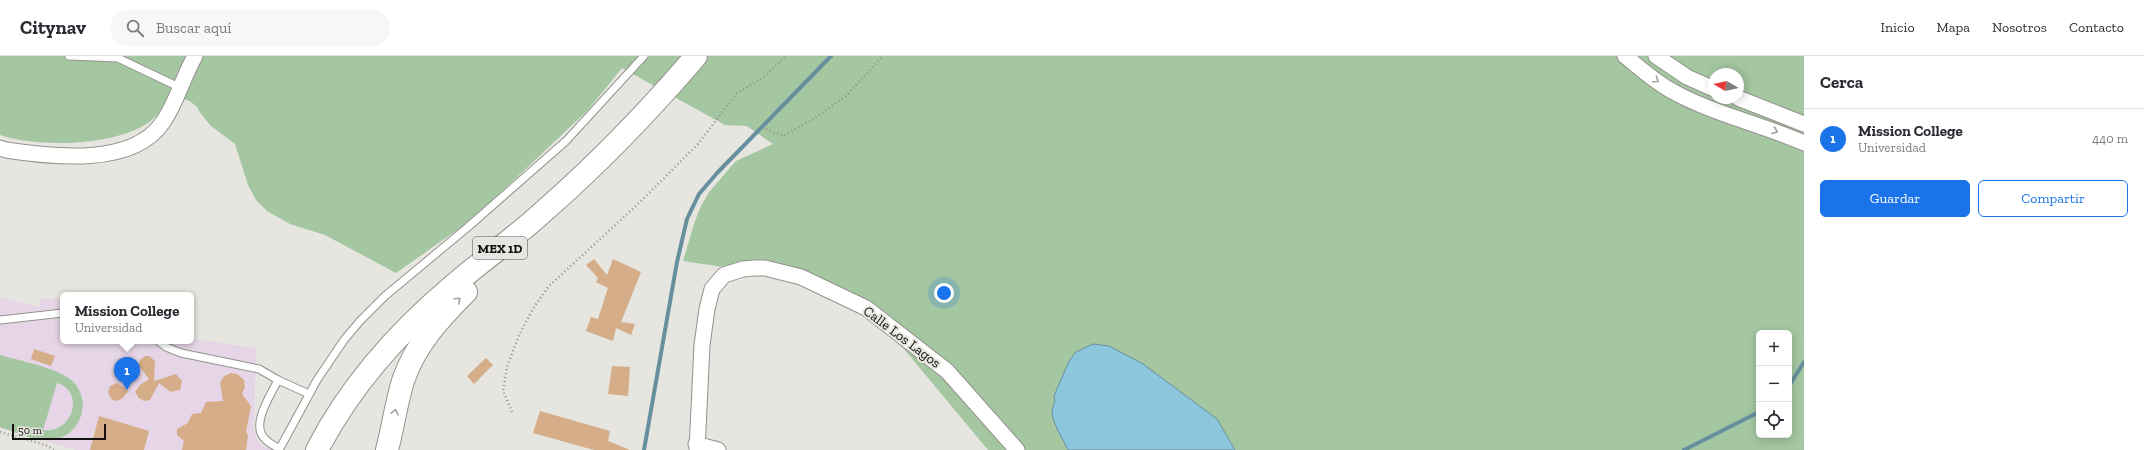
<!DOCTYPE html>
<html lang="es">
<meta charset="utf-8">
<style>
body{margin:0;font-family:"Zilla Slab",serif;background:#f7f7f7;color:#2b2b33}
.controls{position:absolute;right:12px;bottom:12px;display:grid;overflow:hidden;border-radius:6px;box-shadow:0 2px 10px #0003}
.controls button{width:36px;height:36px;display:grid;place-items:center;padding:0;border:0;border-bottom:1px solid #e1e1e2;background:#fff;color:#2b2b33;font:20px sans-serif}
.compass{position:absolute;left:1708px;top:12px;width:36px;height:36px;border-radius:50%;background:#fff;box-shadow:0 2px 10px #0003;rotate:279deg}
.scale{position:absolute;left:12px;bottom:10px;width:94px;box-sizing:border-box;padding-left:4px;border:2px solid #12110f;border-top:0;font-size:11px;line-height:14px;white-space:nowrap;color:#12110f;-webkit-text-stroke:3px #e6e5df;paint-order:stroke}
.you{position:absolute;left:944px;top:237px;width:14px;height:14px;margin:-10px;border:3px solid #fff;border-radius:50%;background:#1a73e8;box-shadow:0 0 0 6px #1a73e833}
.badge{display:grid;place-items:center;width:26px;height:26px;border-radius:50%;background:#1a73e8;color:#fff;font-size:13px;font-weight:700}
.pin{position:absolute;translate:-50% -33px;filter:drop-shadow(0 1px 2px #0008)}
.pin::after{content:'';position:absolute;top:21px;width:14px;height:12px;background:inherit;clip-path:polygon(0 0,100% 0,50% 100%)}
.popup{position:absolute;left:60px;top:236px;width:134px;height:52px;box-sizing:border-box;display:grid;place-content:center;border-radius:6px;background:#fff;filter:drop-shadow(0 1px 3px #0005);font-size:13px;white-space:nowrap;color:#7c7c81}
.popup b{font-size:15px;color:#2b2b33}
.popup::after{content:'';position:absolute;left:50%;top:100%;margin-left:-8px;border:8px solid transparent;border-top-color:#fff}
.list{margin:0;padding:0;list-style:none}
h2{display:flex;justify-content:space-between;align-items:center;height:52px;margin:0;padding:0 16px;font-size:17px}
h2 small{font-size:13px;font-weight:400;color:#7c7c81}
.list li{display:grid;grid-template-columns:26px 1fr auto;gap:12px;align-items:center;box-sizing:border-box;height:60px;padding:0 16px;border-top:1px solid #e1e1e2}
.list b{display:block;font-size:15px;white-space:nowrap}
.list p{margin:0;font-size:13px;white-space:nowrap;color:#7c7c81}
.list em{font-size:13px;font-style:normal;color:#7c7c81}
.actions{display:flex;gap:8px;padding:12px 16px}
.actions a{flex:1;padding:9px 0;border:1px solid #1a73e8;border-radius:6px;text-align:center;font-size:14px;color:#1a73e8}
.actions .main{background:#1a73e8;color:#fff}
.icon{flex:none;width:22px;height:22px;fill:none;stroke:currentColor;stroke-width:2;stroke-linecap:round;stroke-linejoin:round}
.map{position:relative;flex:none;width:1804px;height:394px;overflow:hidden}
header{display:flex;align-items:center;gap:24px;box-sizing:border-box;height:56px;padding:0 20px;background:#fff;border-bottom:1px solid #e1e1e2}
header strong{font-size:19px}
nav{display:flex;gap:22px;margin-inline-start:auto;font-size:14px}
.search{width:280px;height:36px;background:#f7f7f7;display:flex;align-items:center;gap:10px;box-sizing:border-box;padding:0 14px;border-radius:22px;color:#7c7c81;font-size:15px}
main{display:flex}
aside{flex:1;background:#fff}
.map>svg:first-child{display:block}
.education{fill:#e6d5e6}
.green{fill:#a4c6a1;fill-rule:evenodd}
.water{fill:#8bc6dd;stroke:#67909f}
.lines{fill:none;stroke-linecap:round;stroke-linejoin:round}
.stream{stroke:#67909f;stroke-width:4}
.building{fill:#d5ad88}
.lane-casing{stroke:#93928d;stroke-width:9}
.street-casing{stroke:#93928d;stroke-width:17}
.highway-casing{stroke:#93928d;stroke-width:24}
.path{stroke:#93928d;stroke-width:2.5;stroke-dasharray:1 3;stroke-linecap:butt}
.lane{stroke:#fff;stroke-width:7}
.street{stroke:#fff;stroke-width:15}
.highway{stroke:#fff;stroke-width:22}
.oneway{stroke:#a0a09f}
.labels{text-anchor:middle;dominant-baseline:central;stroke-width:4;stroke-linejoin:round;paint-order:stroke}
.shield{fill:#e6e5df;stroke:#52514d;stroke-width:1}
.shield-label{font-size:13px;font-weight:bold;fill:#12110f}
.street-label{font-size:14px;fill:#12110f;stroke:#e6e5df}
</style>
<header>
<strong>Citynav</strong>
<div class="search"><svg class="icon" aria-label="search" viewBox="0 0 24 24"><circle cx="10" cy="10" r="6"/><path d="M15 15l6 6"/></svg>Buscar aquí</div>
<nav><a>Inicio</a><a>Mapa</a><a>Nosotros</a><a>Contacto</a></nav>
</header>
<main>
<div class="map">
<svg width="1804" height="394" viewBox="0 0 1804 394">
<rect width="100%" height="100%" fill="#e6e5df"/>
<path class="education" d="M 0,241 L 39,251 L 41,243 L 63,243 L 63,285 L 191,285 L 191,283 L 256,292 L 254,374 L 260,389 L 273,394 L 76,394 L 0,372 Z"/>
<g class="green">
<path d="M 0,0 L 1804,0 L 1804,394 L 988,394 L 904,293 L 881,271 L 853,252 L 783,220 L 683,205 L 695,165 L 701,150 L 709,136 L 736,105 L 773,88 L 747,70 L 725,69 L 622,12 L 588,54 L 496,141 L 460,172 L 396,217 L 325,179 L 290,168 L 267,155 L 256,144 L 248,129 L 235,88 L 211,70 L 201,58 L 197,51 L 191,46 L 170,36 C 165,46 163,55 154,62 C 122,91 38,92 0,79 ZM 1714,18 L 1738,18 L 1738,42 L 1714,42 ZM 1759,277 L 1789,277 L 1789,379 L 1759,379 Z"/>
<path d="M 0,299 C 17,304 57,312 70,323 C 94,342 82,382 50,384 C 34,385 15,376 0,371 ZM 57,327 C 85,335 74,378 43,374 Z"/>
</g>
<path class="water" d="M 1093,288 L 1109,290 L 1143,308 L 1217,363 L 1235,394 L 1068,394 C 1063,383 1052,367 1052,355 C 1053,349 1056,346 1054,340 L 1069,305 L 1076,296 Z"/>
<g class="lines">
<g class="stream">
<path d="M 1789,330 L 1804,306"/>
<path d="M 644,394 L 677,206 L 687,163 L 699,138 L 718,116 L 831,0"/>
<path d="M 1684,394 L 1759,356"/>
</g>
</g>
<g class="building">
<path d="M 594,203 L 607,219 L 613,203 L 641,216 L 621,266 L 635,268 L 631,279 L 616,272 L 613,285 L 586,275 L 591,261 L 598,263 L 608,232 L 596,226 L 598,222 L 586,209 Z"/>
<path d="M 34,293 L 55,300 L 51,310 L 31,303 Z"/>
<path d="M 145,300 L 149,300 L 155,305 L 154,325 L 176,318 L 182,325 L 180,334 L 171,336 L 159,327 L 150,344 L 144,345 L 139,342 L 135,336 L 140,329 L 149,323 L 139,310 L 140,304 Z"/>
<path d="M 486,302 L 493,309 L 474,328 L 467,320 Z"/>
<path d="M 612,310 L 630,311 L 628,340 L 608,338 Z"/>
<path d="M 231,317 L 237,318 L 244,324 L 245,331 L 242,338 L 251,350 L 246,376 L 248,379 L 246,394 L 182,394 L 184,385 L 177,379 L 177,373 L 188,367 L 192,358 L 201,357 L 206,346 L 223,345 L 220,327 L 224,320 Z"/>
<path d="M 117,327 L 128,335 L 123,342 L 117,345 L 111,343 L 108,336 L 110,330 Z"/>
<path d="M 540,355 L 610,375 L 608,385 L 630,394 L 594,394 L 533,377 Z"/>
<path d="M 99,360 L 149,375 L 144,394 L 90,394 Z"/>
</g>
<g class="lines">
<defs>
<g id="lane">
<path d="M 69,0 L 118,2 L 181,32"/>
<path d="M 0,264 L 63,257"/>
<path d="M 158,285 L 166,291 L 181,297 L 259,313 L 278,324 L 309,338"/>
<path d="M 278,324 C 271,339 249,370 266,384 C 270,388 275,390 279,393"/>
<path d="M 279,394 L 317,324 L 344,284 L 360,265 L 385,240 L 468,171 L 566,85 L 644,0"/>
</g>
<g id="street">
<path d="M 1625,0 C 1640,12 1655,26 1672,35 C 1713,58 1761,68 1804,87"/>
<path d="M 1656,0 L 1687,21 L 1714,33"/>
<path d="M 1738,42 L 1804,68"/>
<path d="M 0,92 L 6,94 C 52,101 133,111 163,66 C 177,46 183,21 195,0"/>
<path d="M 696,388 L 718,394"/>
<path d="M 697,394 L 702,289 L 707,253 L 712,233 L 724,219 L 743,213 L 754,212 L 765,212 L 801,221 L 866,252 L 947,315 L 1017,394"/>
</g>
<g id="highway">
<path d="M 317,394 C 351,328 399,275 455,228 C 484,203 516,181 544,155 C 599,107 649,55 696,0"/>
<path d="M 387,394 C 393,371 396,348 403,325 C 415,289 439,263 466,236"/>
</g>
</defs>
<use href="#lane" class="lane-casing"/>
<use href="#street" class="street-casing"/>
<use href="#highway" class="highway-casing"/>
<g class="path">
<path d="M 766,73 L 783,80 L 812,64 L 846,40 L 883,0"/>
<path d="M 512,356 L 503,335 L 507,311 L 519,279 L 534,251 L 549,230 L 638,148 L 698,88 L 736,38 L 765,20 L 786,0"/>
<path d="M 0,376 L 46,389 L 54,394"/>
</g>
<use href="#lane" class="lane"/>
<use href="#street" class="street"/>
<use href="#highway" class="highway"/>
</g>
<defs><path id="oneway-chevron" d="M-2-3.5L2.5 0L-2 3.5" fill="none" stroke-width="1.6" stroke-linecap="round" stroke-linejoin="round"/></defs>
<g class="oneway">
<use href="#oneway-chevron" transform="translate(1656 24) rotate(35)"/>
<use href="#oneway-chevron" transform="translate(1775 75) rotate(21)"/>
<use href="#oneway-chevron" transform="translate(458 244) rotate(-43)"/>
<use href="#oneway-chevron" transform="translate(395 356) rotate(-77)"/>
</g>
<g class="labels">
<rect class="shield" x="473" y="181" width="54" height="22" rx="3"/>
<g class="shield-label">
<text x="500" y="192">MEX 1D</text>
</g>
<g class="street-label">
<text transform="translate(902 281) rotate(37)">Calle Los Lagos</text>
</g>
</g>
</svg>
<div class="controls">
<button>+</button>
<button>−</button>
<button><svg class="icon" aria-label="locate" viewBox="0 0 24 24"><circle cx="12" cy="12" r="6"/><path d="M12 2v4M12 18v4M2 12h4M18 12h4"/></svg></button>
</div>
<svg class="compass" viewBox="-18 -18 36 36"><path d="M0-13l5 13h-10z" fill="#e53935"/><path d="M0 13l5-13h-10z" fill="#7c7c81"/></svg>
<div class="scale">50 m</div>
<div class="you"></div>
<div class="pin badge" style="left:127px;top:334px">1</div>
<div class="popup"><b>Mission College</b>Universidad</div>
</div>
<aside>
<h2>Cerca<small></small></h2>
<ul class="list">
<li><span class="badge">1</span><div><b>Mission College</b><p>Universidad</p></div><em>440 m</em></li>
</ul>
<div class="actions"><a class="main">Guardar</a><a>Compartir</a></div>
</aside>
</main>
